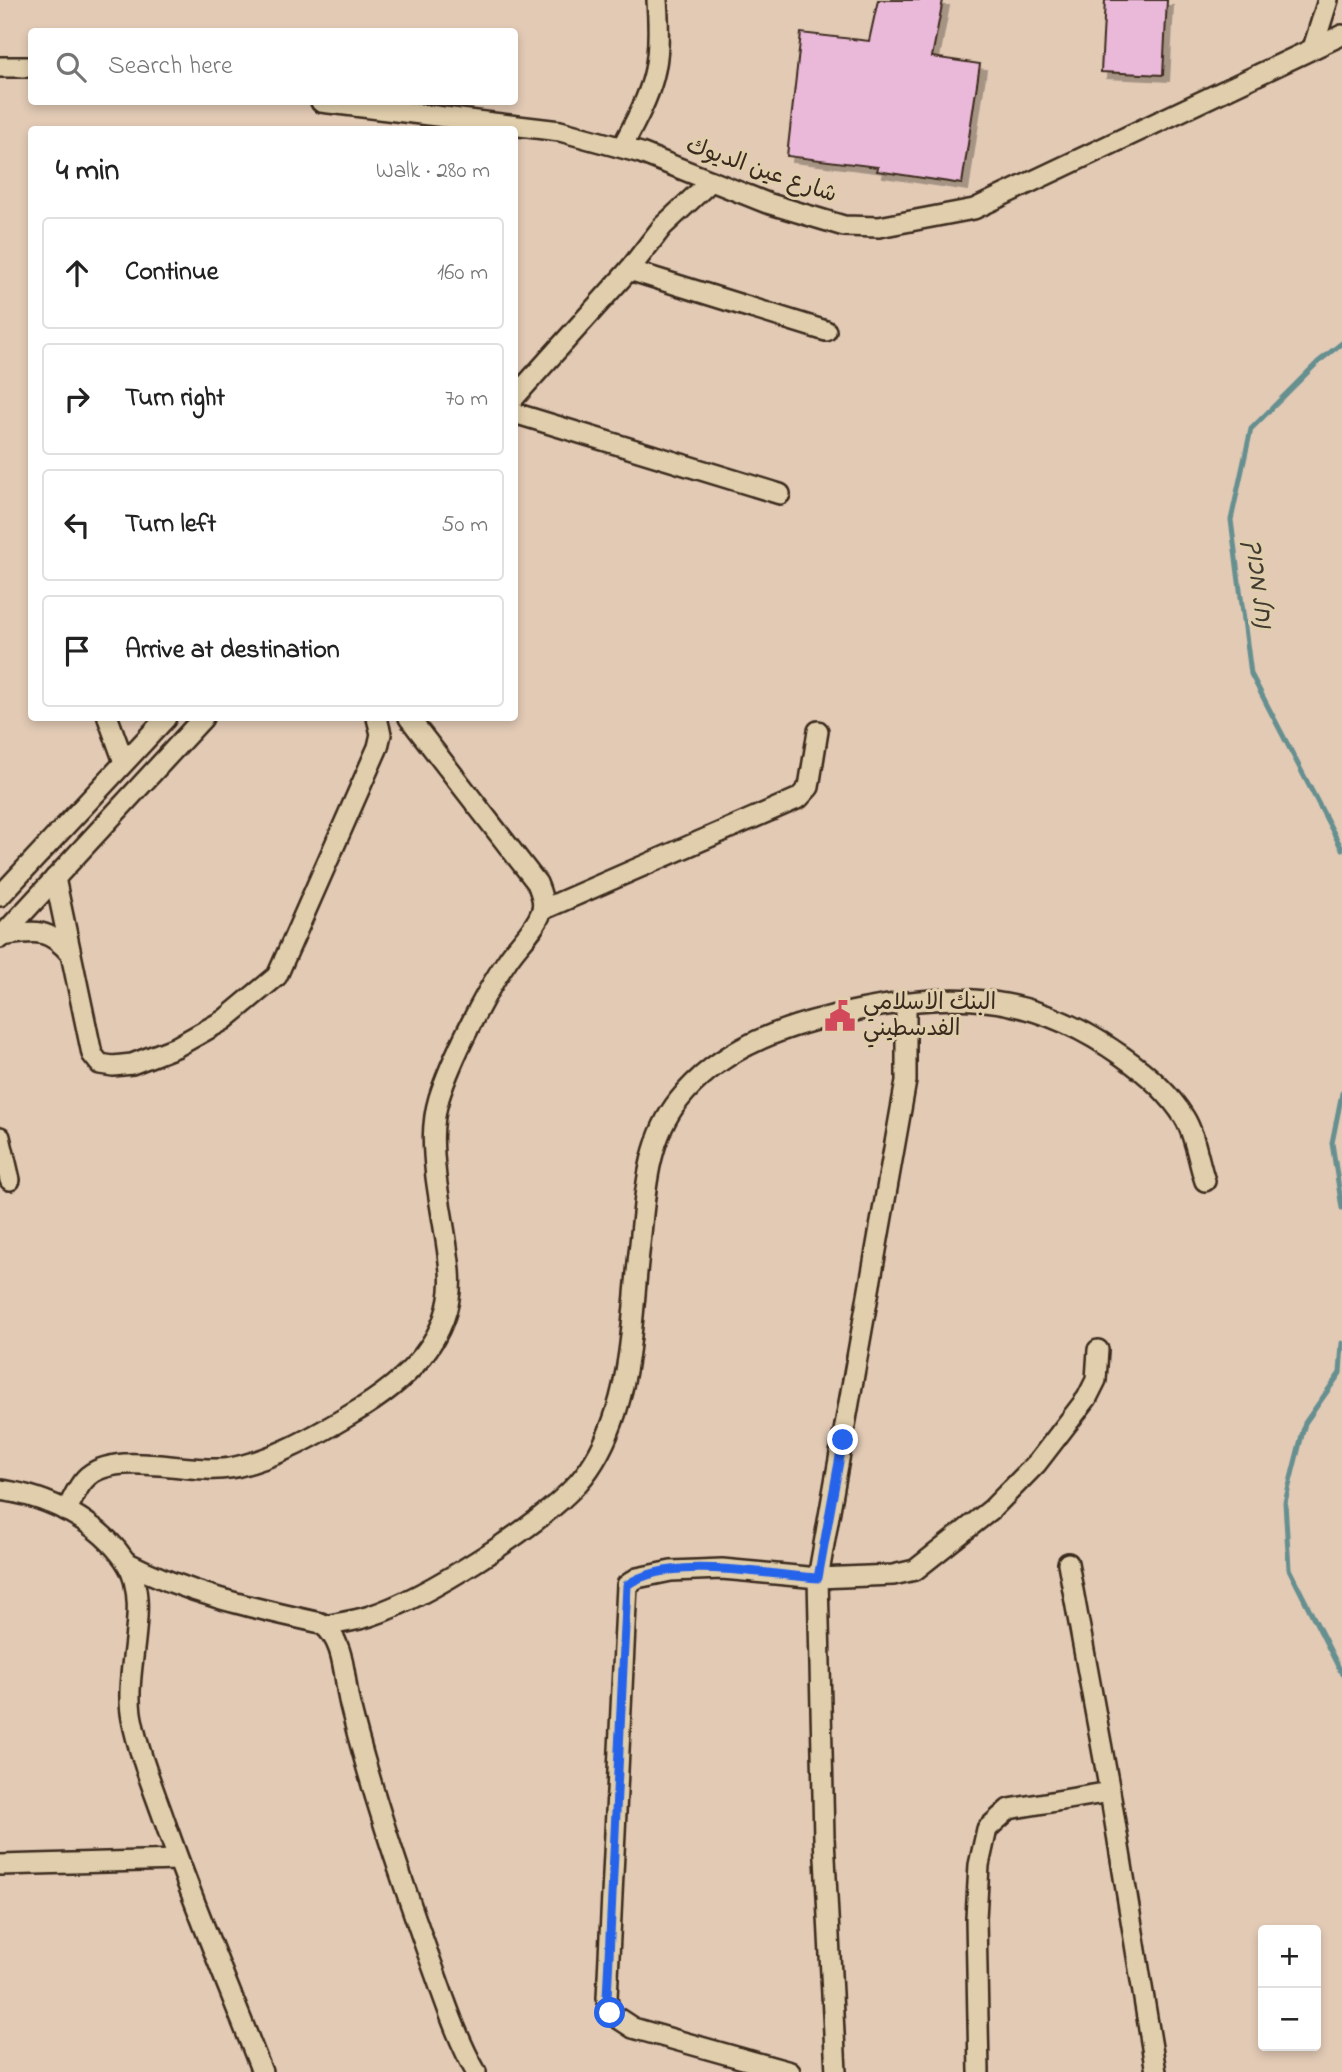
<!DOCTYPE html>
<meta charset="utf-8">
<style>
body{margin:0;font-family:"Indie Flower","Playpen Sans Arabic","Playpen Sans Hebrew",sans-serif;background:#f6f6f6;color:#222}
.controls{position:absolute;right:21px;bottom:21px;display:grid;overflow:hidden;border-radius:7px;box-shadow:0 4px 10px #0003}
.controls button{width:63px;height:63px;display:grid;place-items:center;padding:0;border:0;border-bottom:2px solid #e0e0e0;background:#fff;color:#222;font:35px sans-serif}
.stop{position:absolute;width:21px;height:21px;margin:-16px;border:5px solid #2563eb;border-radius:50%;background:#fff}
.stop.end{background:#2563eb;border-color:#fff;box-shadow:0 2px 7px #0008}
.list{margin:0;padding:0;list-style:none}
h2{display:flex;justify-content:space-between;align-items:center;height:91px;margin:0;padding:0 28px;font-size:30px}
h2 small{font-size:23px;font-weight:400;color:#767676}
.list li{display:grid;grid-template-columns:46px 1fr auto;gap:21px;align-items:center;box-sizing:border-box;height:112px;margin:0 14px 14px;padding:0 14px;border:2px solid #e0e0e0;border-radius:7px}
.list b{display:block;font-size:26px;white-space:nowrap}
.list em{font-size:23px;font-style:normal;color:#767676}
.icon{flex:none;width:38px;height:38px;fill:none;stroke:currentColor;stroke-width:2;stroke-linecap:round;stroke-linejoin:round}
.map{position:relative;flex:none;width:1342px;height:2072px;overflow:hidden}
.search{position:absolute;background:#fff;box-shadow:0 4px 10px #0003;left:28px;top:28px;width:490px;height:77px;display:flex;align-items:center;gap:18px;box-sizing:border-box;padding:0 24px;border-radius:7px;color:#767676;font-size:26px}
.panel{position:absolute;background:#fff;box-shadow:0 4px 10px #0003;left:28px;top:126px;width:490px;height:595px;border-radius:7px}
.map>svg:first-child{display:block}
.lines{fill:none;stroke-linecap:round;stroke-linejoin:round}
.stream{stroke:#668f90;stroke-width:5}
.building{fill:#eab9d9;stroke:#3b2a1e;stroke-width:2;filter:url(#shadow)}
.minor-casing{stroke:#3b2a1e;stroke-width:24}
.minor{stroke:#e0ceac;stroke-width:19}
.route{stroke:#2563eb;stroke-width:9}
.labels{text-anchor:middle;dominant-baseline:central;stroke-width:6;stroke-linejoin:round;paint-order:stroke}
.street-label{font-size:23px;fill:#3b2a1e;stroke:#e0ceac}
.poi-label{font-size:23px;fill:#3b2a1e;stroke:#e0ceac;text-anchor:start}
.water-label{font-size:24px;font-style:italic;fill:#423b31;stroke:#e0ceac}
</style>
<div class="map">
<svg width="1342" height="2072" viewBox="0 0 1342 2072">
<defs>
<filter id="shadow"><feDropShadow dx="6" dy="6" stdDeviation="0" flood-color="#0004"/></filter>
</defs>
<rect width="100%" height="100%" fill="#e2cab5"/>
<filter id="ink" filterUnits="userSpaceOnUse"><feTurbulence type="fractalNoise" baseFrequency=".0143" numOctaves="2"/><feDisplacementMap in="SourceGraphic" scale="14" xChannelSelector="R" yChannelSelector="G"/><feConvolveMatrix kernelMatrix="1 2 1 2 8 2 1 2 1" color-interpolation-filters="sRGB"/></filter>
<g filter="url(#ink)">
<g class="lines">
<g class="stream">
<path d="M 1342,343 L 1318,362 L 1251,429 L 1231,520 L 1251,674 L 1342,849"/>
<path d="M 1342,1093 L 1332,1143 L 1342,1208"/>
<path d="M 1342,1343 L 1340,1373 L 1305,1423 L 1285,1502 L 1289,1569 L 1342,1674"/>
</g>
</g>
<g class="building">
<path d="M 878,0 L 943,0 L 932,57 L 980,64 L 962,184 L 877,171 L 878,167 L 787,156 L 801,33 L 869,41 Z"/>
<path d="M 1105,0 L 1167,0 L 1163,75 L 1101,72 Z"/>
</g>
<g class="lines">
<defs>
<g id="minor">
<path d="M 1313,48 L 1328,0"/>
<path d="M 0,67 L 32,67"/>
<path d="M 321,102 L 560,131 L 641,153 L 767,203 L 844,226 L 879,227 L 974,209 L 1342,35"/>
<path d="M 622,147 C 654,87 662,69 657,0"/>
<path d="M 629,270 L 826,331"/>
<path d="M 514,398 L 629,270 L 663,226 L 711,181"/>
<path d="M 514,413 L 780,494"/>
<path d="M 108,718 L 124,762"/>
<path d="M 55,878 L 92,1054 L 100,1064 L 113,1066 L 132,1064 L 176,1047 L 224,1020 L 277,976 L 378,747 L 381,734 L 377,718"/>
<path d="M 0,896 L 166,718"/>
<path d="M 542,910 L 799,798 L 809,787 L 818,731"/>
<path d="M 2,936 C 35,931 47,927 70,953"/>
<path d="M 0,938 L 203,718"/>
<path d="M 0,1137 L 10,1180"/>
<path d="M 0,1490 C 47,1496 99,1521 126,1562 C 153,1603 122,1670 132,1719 C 139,1755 154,1790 166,1825 C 195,1908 230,1990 262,2072"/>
<path d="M 66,1511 C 72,1501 77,1487 85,1479 C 114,1448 190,1475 230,1468 C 273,1460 313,1437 350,1415 C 402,1385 456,1338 450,1271 C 447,1239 440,1208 436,1177 C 433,1149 431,1125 439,1098 C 451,1060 484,994 507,961 C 517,945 534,931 541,913 C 545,903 541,893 537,883 L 409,718"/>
<path d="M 126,1562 C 188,1594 253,1608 321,1623 C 346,1642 343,1677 350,1705 C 371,1790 399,1872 428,1954 C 443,1994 455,2035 476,2072"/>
<path d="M 1068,1563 L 1110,1792 L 1156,2072"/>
<path d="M 324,1626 C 339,1623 355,1621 370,1616 C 426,1598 539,1526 578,1483 C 595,1464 608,1437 616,1412 C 632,1363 633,1305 639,1253 C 645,1202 645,1142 679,1100 C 719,1050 780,1027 841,1014 C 949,990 1030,990 1122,1056 C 1145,1072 1169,1093 1184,1117 C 1195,1134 1198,1161 1205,1181"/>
<path d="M 0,1865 L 178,1860"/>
<path d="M 790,2072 L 633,2028 L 610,2013 L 607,1998 L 627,1585 L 637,1578 L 671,1571 L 722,1569 L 818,1578 L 893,1575 L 915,1570 L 992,1509 L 1037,1463 L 1087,1398 L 1096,1380 L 1098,1350"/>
<path d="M 836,2072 L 824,1838 L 818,1578 L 906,1081 L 906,1002"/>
<path d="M 979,2072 L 976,1918 L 979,1865 L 987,1829 L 1009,1809 L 1110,1792"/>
</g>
</defs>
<use href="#minor" class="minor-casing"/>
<use href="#minor" class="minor"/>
</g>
</g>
<g class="lines" filter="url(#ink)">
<path class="route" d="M 610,2013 L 607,1998 L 627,1585 C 671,1554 766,1575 818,1578 L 843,1440"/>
</g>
<defs>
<symbol id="civic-bare" viewBox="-9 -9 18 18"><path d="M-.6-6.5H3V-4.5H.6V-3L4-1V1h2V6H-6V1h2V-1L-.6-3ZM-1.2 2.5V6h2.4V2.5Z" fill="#d1495b" stroke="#e0ceac" stroke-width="2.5" paint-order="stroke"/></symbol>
</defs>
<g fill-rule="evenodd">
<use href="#civic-bare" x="818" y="994" width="44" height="44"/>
</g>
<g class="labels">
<g class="street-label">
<text transform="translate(761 171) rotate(19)">شارع عين الديوك</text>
</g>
<g class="poi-label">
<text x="863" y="1003">البنك الاسلامي<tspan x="863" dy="26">الفدسطيني</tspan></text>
</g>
<g class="water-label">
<text transform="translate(1257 584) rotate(83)">נחל מכוך</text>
</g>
</g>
</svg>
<div class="controls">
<button>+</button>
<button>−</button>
</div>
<div class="stop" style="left:610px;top:2013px"></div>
<div class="stop end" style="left:843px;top:1440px"></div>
<div class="search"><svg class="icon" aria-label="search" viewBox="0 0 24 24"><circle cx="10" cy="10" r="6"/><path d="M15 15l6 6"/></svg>Search here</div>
<section class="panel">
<h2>4 min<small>Walk · 280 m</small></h2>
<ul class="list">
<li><svg class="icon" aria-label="ahead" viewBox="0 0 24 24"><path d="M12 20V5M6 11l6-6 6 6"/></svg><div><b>Continue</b></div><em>160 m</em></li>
<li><svg class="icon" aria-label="right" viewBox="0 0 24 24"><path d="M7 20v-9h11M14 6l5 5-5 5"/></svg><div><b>Turn right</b></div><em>70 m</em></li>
<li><svg class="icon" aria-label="left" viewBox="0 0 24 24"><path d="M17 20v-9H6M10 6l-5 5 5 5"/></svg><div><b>Turn left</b></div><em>50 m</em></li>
<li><svg class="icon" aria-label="arrive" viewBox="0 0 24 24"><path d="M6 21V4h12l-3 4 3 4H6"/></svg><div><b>Arrive at destination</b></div></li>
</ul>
</section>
</div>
